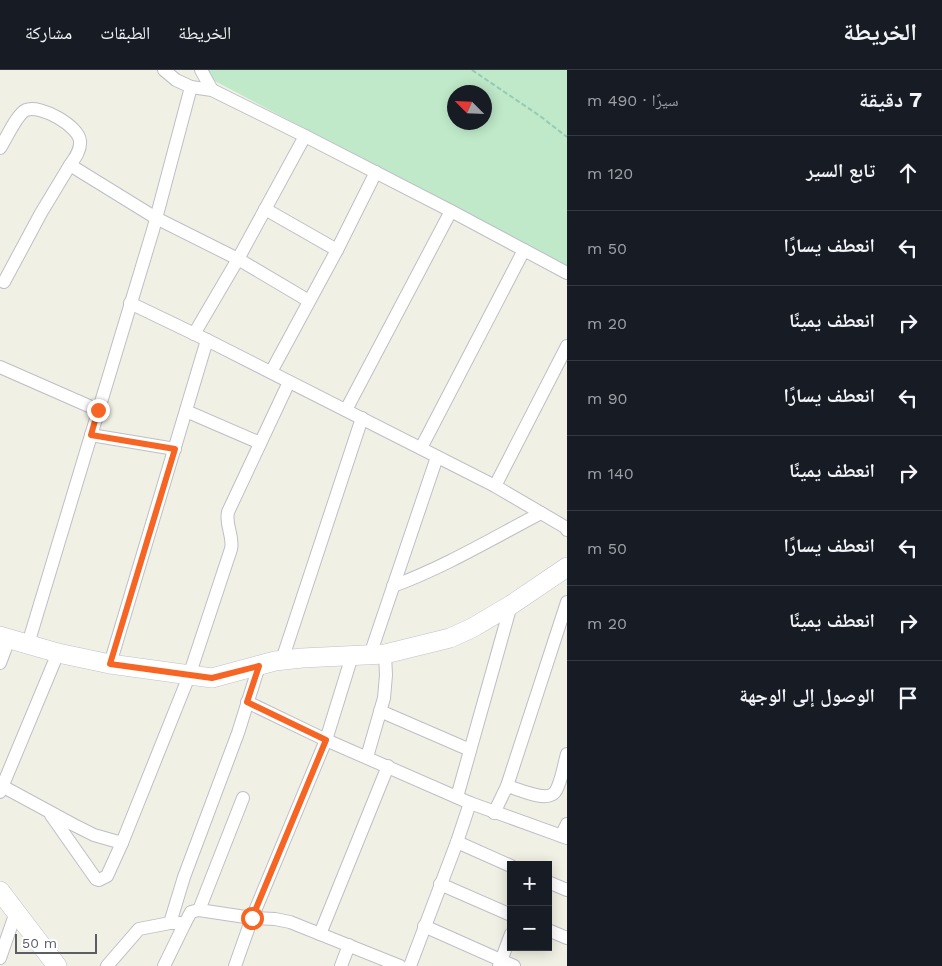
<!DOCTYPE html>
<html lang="ar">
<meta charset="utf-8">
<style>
body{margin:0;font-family:"Work Sans","Noto Naskh Arabic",sans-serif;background:#242831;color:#f1f3f6;direction:rtl}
.controls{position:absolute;right:15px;bottom:15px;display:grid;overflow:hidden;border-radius:0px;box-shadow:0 2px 12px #0003}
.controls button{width:45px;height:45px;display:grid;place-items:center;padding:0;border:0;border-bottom:1px solid #363941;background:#171b24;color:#f1f3f6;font:25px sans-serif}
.compass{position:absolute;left:447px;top:15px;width:45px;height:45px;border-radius:50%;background:#171b24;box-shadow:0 2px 12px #0003;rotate:294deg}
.scale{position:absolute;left:15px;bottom:12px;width:82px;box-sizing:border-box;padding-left:5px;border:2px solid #5c5e66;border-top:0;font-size:14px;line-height:18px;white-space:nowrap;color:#5c5e66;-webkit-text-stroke:4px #fff;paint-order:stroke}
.stop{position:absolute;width:15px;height:15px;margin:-11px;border:4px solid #f66523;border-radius:50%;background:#fff}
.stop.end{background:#f66523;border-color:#fff;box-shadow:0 1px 5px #0008}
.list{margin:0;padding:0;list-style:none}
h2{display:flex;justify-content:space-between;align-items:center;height:65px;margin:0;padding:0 20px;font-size:21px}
h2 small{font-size:16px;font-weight:400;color:#9ea1a6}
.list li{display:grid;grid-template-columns:32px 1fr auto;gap:15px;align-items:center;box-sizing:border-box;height:75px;padding:0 20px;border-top:1px solid #363941}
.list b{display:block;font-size:19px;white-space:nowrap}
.list em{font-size:16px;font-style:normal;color:#9ea1a6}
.icon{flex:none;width:28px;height:28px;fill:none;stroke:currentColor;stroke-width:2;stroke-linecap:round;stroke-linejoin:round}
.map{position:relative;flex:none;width:567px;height:896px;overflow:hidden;direction:ltr}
header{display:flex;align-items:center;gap:30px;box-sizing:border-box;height:70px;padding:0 25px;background:#171b24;border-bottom:1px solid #363941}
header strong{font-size:24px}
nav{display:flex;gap:28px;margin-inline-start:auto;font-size:18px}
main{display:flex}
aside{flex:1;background:#171b24}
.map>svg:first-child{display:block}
.green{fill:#bfe9c9;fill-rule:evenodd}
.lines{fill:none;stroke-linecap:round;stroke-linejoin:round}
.street-casing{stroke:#bebfc6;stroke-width:14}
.secondary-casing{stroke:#bec0c8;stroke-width:20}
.path{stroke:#97cab2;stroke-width:2;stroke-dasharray:5 2.5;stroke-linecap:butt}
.street{stroke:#fff;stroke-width:12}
.secondary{stroke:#fff;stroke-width:19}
.route{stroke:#f66523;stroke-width:6}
</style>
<header>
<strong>الخريطة</strong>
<nav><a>الخريطة</a><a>الطبقات</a><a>مشاركة</a></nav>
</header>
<main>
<aside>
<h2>7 دقيقة<small>سيرًا · 490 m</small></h2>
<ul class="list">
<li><svg class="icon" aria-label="ahead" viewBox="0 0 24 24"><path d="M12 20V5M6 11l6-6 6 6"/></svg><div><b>تابع السير</b></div><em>120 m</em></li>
<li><svg class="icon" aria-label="left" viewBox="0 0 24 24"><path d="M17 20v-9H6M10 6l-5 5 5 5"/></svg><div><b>انعطف يسارًا</b></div><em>50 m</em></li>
<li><svg class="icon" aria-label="right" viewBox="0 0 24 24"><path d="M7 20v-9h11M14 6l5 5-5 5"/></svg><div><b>انعطف يمينًا</b></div><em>20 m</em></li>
<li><svg class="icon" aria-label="left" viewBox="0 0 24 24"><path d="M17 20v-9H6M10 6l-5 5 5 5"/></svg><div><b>انعطف يسارًا</b></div><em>90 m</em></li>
<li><svg class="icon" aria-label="right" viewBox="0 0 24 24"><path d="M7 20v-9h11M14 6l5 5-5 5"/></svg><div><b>انعطف يمينًا</b></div><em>140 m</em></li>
<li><svg class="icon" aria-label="left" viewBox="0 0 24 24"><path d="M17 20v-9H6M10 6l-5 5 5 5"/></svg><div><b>انعطف يسارًا</b></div><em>50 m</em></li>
<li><svg class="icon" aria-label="right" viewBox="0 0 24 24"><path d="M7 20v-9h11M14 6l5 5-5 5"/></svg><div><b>انعطف يمينًا</b></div><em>20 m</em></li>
<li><svg class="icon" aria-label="arrive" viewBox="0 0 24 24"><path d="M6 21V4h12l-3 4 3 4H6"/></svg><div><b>الوصول إلى الوجهة</b></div></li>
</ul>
</aside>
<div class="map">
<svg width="567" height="896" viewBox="0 0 567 896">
<rect width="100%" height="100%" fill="#f0f0e4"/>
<path class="green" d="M 203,0 L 567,0 L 567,197 L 211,9 ZM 454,22 L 484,22 L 484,52 L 454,52 Z"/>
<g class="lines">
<defs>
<g id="street">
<path d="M 164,0 L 176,10 L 191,17 L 212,20 L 305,66 L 451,141 L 567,203"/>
<path d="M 201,0 L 212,20"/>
<path d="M 0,78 C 6,69 17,44 26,40 C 40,34 79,56 80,71 C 81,80 75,88 70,95"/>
<path d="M 265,139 L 337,180"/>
<path d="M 4,212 L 41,143 L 70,95 L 156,148 L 238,189 L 309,231"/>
<path d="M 130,233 L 207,270 L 495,416 L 565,457 L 567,460"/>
<path d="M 194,264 L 238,189 L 305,66"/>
<path d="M 0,297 L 98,340"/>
<path d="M 271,302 L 337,180 L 376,102"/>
<path d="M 346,340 L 451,141"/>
<path d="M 186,341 L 260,373"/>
<path d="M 91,365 L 175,379"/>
<path d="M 421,378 L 524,180"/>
<path d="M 495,416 L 567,276"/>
<path d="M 393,516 C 445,497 493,468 541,443"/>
<path d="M 28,574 L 153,160 L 191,17"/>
<path d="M 370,585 L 437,387"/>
<path d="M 282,590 L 362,348"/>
<path d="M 0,593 L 9,569"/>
<path d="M 110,594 L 207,270"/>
<path d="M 247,632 L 326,670 L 470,733 L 567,768"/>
<path d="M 380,641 L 470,680"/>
<path d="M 367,687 L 384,628 L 386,605 L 385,584"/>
<path d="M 2,716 L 74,755 L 94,765 L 122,773 L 189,606 L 231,479 C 234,466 225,456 228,442 L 289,312"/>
<path d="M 507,716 C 518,719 547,733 555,722 C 561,714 564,694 567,684"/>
<path d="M 0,722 L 58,583"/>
<path d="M 457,727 L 511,535"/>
<path d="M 494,743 L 507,716 L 567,532"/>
<path d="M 51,745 L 96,809 L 99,810 L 107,806 L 122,773"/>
<path d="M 561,766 L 567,754"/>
<path d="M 457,772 L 511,796"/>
<path d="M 548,812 L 567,820"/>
<path d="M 440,814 L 511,845"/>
<path d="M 199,840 L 243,728"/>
<path d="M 170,853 L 184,807 L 238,663 L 259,596"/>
<path d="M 424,856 L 514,896"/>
<path d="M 548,860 L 567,868"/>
<path d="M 320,864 L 388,696"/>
<path d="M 0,888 L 16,842"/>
<path d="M 107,896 L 139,859 L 170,853 L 185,853 L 191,842 L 199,840 L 252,848 L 275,849 L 290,852 L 400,896"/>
<path d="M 164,896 L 185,853"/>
<path d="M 235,896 L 252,848 L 326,670 L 352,586"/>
<path d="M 341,896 L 349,875"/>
<path d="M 410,896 L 457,772 L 470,733"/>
<path d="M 499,896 L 511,864"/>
</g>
<g id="secondary">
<path d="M 0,566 L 58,583 L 110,594 L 212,608 L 275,591 L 302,588 L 385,584 L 450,568 L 472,558 L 511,535 L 567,497"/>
<path d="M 0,821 L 57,896"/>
</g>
</defs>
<use href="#street" class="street-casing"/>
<use href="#secondary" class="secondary-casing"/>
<path class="path" d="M 472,0 L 540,46 L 567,67"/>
<use href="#street" class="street"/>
<use href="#secondary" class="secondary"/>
</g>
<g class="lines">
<path class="route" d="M 98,340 L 91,365 L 175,379 L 110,594 L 212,608 L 259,596 L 247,632 L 326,670 L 252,848"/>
</g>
</svg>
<div class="controls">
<button>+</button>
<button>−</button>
</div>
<svg class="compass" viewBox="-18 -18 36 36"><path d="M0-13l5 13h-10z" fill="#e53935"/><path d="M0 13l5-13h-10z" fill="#9ea1a6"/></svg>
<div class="scale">50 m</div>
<div class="stop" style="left:252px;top:848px"></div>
<div class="stop end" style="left:98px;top:340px"></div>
</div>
</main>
